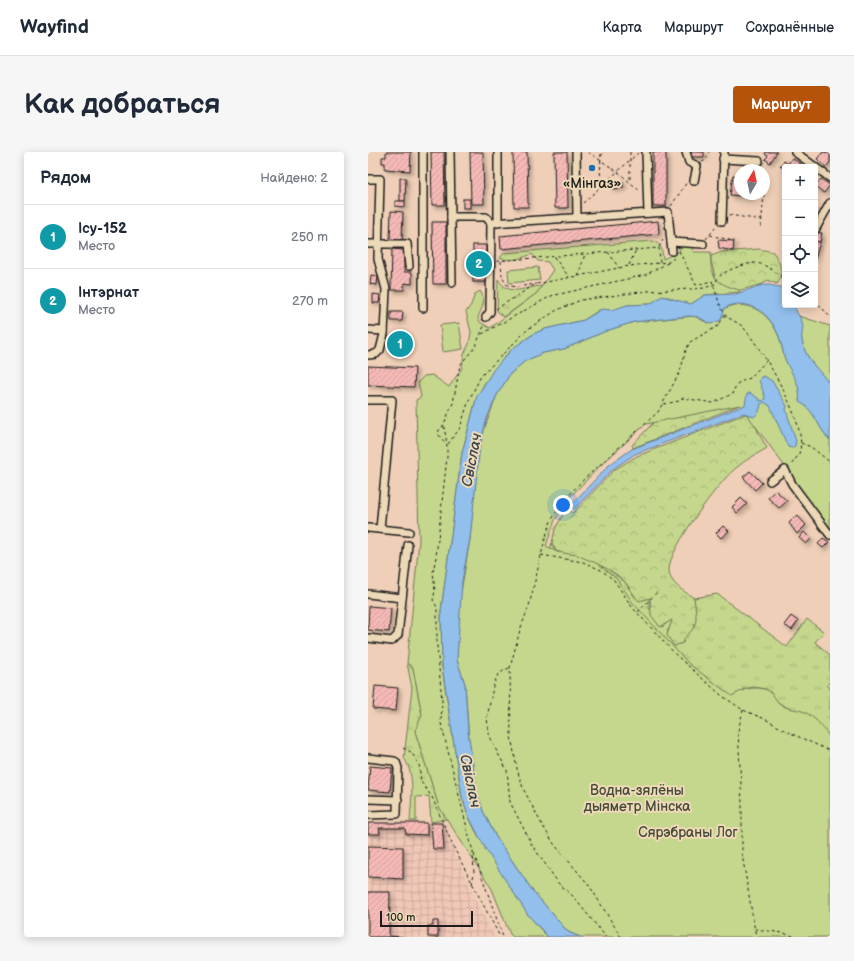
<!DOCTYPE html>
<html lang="ru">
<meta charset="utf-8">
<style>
body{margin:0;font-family:"Balsamiq Sans",sans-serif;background:#f6f6f7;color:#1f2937}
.controls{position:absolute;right:12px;top:12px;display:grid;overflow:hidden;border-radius:4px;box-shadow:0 2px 10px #0003}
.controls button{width:36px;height:36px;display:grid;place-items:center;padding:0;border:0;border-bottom:1px solid #e0e1e3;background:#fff;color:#1f2937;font:20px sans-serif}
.compass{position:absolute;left:366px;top:12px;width:36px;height:36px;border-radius:50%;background:#fff;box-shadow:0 2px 10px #0003;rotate:9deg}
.scale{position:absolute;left:12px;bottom:10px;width:93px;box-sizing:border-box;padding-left:4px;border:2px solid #1c1c1c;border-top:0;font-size:11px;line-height:14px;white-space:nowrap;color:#1c1c1c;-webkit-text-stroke:3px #edd9b7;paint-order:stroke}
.you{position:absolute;left:195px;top:353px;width:14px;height:14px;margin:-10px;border:3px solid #fff;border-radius:50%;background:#1a73e8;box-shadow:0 0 0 6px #1a73e833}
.badge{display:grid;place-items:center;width:26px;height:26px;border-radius:50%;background:#b45309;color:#fff;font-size:13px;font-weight:700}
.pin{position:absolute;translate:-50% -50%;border:2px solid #fff;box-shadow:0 1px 4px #0006}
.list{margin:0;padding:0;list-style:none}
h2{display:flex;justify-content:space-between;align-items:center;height:52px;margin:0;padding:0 16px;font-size:17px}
h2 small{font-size:13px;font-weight:400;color:#747a83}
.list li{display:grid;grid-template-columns:26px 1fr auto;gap:12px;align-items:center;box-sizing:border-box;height:64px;padding:0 16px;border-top:1px solid #e0e1e3}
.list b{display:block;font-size:15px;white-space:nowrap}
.list p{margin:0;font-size:13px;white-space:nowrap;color:#747a83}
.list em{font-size:13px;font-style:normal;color:#747a83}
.icon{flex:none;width:22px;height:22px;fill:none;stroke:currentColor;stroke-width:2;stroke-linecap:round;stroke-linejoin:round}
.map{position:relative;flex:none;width:462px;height:785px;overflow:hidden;border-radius:4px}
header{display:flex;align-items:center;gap:24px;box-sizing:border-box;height:56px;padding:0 20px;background:#fff;border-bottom:1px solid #e0e1e3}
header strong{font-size:19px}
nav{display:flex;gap:22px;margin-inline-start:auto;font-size:14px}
.intro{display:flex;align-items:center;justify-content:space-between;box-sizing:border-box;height:96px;padding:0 24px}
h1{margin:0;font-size:28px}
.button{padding:10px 18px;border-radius:4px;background:#b45309;color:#fff;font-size:14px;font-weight:700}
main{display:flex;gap:24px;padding:0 24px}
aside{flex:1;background:#fff;border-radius:4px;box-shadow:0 2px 10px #0003}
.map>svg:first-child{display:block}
.industrial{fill:url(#industrial-grid)}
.grass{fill:url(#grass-tufts);stroke:#707a54}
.forest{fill:url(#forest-crowns);stroke:#707a54}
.park{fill:#c4d78c;stroke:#707a54}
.water{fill:#92bfec;stroke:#637e99}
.building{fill:url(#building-hatch);stroke:#1c1c1c;filter:url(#shadow)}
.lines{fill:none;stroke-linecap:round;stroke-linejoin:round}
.minor-casing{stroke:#1c1c1c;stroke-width:10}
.path{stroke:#1c1c1c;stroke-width:1;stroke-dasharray:3 3;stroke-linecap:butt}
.minor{stroke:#edd9b7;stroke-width:7}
.poi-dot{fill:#1f6fb2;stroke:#edd9b7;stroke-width:1.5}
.labels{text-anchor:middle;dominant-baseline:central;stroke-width:4;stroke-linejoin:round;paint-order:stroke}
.poi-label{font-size:14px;fill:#1c1c1c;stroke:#edd9b7}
.park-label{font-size:14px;fill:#464b38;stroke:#edd9b7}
.water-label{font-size:15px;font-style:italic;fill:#3a4550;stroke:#edd9b7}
</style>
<header>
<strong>Wayfind</strong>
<nav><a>Карта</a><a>Маршрут</a><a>Сохранённые</a></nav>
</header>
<div class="intro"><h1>Как добраться</h1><a class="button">Маршрут</a></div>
<main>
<aside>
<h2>Рядом<small>Найдено: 2</small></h2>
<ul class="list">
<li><span class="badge" style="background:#0f9aa8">1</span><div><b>Ісу-152</b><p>Место</p></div><em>250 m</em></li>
<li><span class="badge" style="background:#0f9aa8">2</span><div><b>Інтэрнат</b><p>Место</p></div><em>270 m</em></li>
</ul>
</aside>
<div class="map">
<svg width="462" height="785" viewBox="0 0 462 785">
<defs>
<pattern id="industrial-grid" width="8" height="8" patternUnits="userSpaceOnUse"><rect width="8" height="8" fill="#f1c8b7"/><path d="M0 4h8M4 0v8" fill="none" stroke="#ceab9d"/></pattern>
<pattern id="grass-tufts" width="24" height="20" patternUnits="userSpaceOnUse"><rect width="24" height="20" fill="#c4d78c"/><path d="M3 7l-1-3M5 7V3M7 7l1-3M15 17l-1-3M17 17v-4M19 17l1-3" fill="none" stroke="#a8b878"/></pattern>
<pattern id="forest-crowns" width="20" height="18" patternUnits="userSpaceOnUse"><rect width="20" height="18" fill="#c4d78c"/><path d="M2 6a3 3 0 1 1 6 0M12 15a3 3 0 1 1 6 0" fill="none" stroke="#a8b878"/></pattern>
<pattern id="building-hatch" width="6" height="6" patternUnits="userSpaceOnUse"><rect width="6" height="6" fill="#f5b9b6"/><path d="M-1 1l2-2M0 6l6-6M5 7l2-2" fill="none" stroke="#d19e9c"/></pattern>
<filter id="shadow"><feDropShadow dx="2.5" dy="2.5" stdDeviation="2" flood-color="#0004"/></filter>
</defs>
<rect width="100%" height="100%" fill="#efcfb7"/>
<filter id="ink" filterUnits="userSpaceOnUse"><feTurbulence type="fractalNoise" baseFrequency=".025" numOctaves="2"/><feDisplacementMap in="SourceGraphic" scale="8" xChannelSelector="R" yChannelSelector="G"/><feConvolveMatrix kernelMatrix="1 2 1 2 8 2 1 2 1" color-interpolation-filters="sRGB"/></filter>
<g filter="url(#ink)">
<path class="industrial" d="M 0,671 L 74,671 L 111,756 L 127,785 L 0,785 Z"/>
<g class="grass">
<path d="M 130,127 C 142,146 155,135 174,134 L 169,141 L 136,165 L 129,159 Z"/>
<path d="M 184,391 L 188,399 L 236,414 L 257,430 L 265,443 L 275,448 L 281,446 L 281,456 L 294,475 L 304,467 L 305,469 L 299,480 L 317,485 C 330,473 328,462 326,446 L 349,442 L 419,495 L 439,467 L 456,480 L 447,490 L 462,503 L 462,529 L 459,534 L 462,535 L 462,587 L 447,568 L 436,560 L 424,558 L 411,551 L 398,537 L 386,535 L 375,537 L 212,785 L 128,685 L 118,666 L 99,570 L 97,532 L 176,411 Z"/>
<path d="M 39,511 L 45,516 L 54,563 L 47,579 L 71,655 L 79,667 L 63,670 L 61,644 L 48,645 L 48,669 L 42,669 C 43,649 48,623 36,606 L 44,536 Z"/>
</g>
<g class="forest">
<path d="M 391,97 L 405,100 C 412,110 417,121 409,132 L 399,128 L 395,132 L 365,140 L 349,132 L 343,109 L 343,104 L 354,100 Z"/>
<path d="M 372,253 L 265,296 L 264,293 L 299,256 Z"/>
<path d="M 377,262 L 385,266 L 390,280 L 399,296 C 389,302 377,308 368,316 C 351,329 301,397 301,417 C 301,432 316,439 326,446 C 327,456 331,469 324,478 C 320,483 317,484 315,491 L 306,494 L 299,483 L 304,468 L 292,475 L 283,463 L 282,446 L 271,449 C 265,443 262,435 256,429 C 238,411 212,407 188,399 L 184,391 L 187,377 L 198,357 L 205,361 L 246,318 L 269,304 Z"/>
</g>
<g class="park">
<path d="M 284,89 C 294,92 294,97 295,107 L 312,99 L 309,92 L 323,94 L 326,100 L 343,100 C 341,127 349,131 371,138 L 372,140 L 337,143 L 323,152 L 313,151 L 301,145 L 293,145 L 282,152 L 259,153 L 247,158 L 231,158 L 216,168 L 177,177 L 162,184 L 140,201 L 116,232 L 107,251 L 94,301 L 73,459 L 74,515 L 94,645 C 102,676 121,701 139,728 C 151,748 163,769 180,785 L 145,785 L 142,782 L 124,737 L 71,655 L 47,579 L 54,563 L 45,516 L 39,511 L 51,389 L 48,248 L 53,245 L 50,230 L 56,224 L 64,223 L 81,235 L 94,216 L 96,202 L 101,192 L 103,180 L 98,160 L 103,153 L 107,142 L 112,139 C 119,149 114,155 110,165 L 112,170 L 122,176 L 169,141 L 185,118 L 180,110 L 170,109 L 164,102 C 155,106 142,110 132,106 L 136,101 Z"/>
<path d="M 170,115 L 172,128 L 141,131 L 140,118 Z"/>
<path d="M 367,153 C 390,152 405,167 412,188 C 414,195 415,202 418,209 C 424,221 435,236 431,249 C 433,251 437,252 439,254 C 448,264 452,278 462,288 L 462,379 L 443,355 L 426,327 L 372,253 L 278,272 L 232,314 L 201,346 L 187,368 L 178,394 L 189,400 L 209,403 L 230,412 L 248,426 L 265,451 L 321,512 L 364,544 C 374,538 383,534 396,537 C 404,538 406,546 411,551 C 417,556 424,557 431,558 C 444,561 457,576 462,587 L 462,785 L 212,785 L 200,780 L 164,738 L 128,685 L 115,659 L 109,640 L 101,589 L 97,532 L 89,508 L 92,446 L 102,387 L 110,301 L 117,275 L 129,243 L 142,222 L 157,209 L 175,201 L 196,197 L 238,179 L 266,170 L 326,164 L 340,171 L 355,164 L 354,159 L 357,156 Z"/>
<path d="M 431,164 L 462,174 L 462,232 C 451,219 437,207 434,189 C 432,181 436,171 431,164 Z"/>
<path d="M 91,171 L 95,197 L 75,200 L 72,173 Z"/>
</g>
<g class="water">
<path d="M 394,133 L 402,133 L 417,136 L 417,153 L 426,153 C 427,159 432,164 434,170 C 436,176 433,182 434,188 C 436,206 452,219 462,232 L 462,288 C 450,277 447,257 431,250 C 434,233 423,222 417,207 C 414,197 413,187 408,178 C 399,159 377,145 357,156 L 353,168 L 343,172 L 330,165 L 321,164 L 266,170 L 238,179 L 196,197 L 175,201 L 157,209 L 142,222 L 129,243 L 119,266 L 112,293 L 102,387 L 94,429 L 89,508 L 97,532 L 100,579 L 109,640 L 115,659 L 128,685 L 164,738 L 200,780 L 212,785 L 180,785 L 160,763 L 118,698 L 101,665 L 94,645 L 74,514 L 73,459 L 94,301 L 109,244 L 126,217 L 145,196 L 167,181 L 177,177 L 216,168 L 234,157 L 244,158 L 259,153 L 282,152 L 294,144 L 323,152 L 337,143 L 368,142 Z"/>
<path d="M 396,224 L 404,229 L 419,254 L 418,258 L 428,289 L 427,294 L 424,296 L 420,295 L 402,254 L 396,250 L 393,252 L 391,260 L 386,265 L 376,261 L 267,302 L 245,317 L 206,357 L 202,354 L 241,313 L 264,297 L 377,253 L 379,242 L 382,241 L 390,246 L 392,249 L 396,248 L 397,245 L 391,228 L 393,225 Z"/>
</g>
<g class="building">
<path d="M 18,0 L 43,0 L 42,19 L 17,17 L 17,11 L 14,11 L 14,5 L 18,5 Z"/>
<path d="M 63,0 L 76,0 L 77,53 L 64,53 Z"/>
<path d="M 102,0 L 115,0 L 116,52 L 103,52 Z"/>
<path d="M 145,0 L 159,0 L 160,55 L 146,55 Z"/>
<path d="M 186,0 L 199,0 L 200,56 L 187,56 Z"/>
<rect x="285" y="0" width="13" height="54"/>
<rect x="323" y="0" width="13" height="5"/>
<path d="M 398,0 L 409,0 L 402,11 L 397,7 L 400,4 L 397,2 Z"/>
<path d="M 455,0 L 462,1 L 462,10 L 458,15 L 449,7 Z"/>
<path d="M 424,6 L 433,12 L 431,15 L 417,15 L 417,17 L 412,14 L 416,9 L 420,12 Z"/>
<path d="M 365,23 L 372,24 L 372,42 L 384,42 L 384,45 L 362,43 Z"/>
<path d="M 32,26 L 38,26 L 37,49 L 32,49 Z"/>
<path d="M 453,27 L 462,33 L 456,41 L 447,34 Z"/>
<path d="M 244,29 L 255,29 L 255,36 L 244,37 Z"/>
<rect x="95" y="47" width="7" height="9"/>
<path d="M 27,49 L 37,49 L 37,55 L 27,54 Z"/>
<path d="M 23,59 L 35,60 L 34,89 L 22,88 Z"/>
<path d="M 290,69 L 291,82 L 133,97 L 132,84 Z"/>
<path d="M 64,70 L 78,70 L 78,132 L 65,132 Z"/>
<path d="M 447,80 L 454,81 L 452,90 L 447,89 Z"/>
<path d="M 350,88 L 366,89 L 365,99 L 351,96 Z"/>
<path d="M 447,89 L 452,90 L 447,108 Z"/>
<rect x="105" y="93" width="13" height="37"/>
<path d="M 24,97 L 36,98 L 36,120 L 44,120 L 44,132 L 36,131 L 36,138 L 23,138 Z"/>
<path d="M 3,123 L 10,124 L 9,133 L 2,132 Z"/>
<path d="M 5,142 L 12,143 L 11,151 L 5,151 Z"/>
<path d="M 23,160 L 35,160 L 34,169 L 23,169 Z"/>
<path d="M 0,214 L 47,216 L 46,235 L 0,233 Z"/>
<path d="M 382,319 L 394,331 L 387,338 L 375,325 Z"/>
<path d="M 407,338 L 419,349 L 411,356 L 400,346 Z"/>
<path d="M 373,346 L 379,352 L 369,361 L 364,355 Z"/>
<path d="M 429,363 L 438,373 L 429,382 L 421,371 Z"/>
<path d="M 355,374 L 361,379 L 353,386 L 348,381 Z"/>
<path d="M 436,380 L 443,387 L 438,392 L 431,386 Z"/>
<path d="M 455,386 L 461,390 L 455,396 L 450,392 Z"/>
<path d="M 1,454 L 23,456 L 21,480 L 0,478 Z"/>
<path d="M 423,464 L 430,469 L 424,478 L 416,473 Z"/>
<path d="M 7,534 L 30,536 L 28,559 L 5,557 Z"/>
<path d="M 2,614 L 24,616 L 22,640 L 0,638 Z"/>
<path d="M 0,671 L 59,671 L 59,683 L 38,682 L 37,676 L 11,676 L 12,682 L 0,682 Z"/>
<path d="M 63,671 L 74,671 L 76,697 L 65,697 Z"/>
<path d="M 0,694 L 35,695 L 35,727 L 0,725 Z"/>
<path d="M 0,740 L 22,740 L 21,784 L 35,785 L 0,785 Z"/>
<path d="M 65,769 L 70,769 L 70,785 L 60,785 L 60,774 L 65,774 Z"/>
</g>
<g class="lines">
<defs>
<g id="minor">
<path d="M 82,0 L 84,131"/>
<path d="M 130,0 L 130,71"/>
<path d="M 208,0 L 209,66"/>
<path d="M 278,0 L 280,61"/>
<path d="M 318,0 L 321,10 L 329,14 L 326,29"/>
<path d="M 427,0 L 462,26"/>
<path d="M 355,7 L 391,9"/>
<path d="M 0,27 L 12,27 L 10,107 L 18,137 L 16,182 L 12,198 L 8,202 L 0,203"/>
<path d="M 83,65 L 118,65 L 123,71 L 122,160 L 118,165"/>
<path d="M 354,69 L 356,0"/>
<path d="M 123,71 L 300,60 L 303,90 L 335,92"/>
<path d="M 447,78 L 462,51"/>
<path d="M 303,90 L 304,99"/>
<path d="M 0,92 L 39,92 L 41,114"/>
<path d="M 55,156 L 55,0"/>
<path d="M 0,178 L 16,179"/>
<path d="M 0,248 L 24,248 L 12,377"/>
<path d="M 402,329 L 417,318 L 424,332 L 462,383"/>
<path d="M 0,376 L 41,380"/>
<path d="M 0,442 L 34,446"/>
<path d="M 0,486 L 24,489 L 30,483 L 40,393"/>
<path d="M 0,606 L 26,609 L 28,610 L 30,616 L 29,662 L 0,663"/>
<path d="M 0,647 L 30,648"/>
</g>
</defs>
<use href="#minor" class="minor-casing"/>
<g class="path">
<path d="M 220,0 L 250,20 L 272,39"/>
<path d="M 262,0 L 262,29"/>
<path d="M 233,4 L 237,0"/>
<path d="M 334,10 L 338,8 L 341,0"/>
<path d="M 394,15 L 395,18"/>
<path d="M 396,24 L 396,37"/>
<path d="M 232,35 L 233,0"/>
<path d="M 215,51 L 270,1"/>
<path d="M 303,54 L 319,30"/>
<path d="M 361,63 L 394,68"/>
<path d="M 393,75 L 396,42"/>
<path d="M 342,83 L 365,89"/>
<path d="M 338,87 L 349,74"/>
<path d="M 291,95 L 295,88"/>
<path d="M 311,99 L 328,133 L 344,129 C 348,139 350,151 356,161 C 359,167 370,170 375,175 C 394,197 439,270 432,298 C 431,304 426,309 422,314"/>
<path d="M 240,100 L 251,116"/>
<path d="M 186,105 L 201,125"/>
<path d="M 129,109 L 291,96 L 292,110"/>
<path d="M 133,109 L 134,125 L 139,133 L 148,135 L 168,132"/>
<path d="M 261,113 L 268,98"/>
<path d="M 210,124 L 217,102"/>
<path d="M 447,148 L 462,165"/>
<path d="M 128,157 L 168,132 L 261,114 L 301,110 L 306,106"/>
<path d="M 114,182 L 183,144 L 277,123 L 300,111"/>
<path d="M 296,252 L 311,249 L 315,246 L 345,251 L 366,241 L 365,239 L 370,231 L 382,226 L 399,208"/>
<path d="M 76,274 L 79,292"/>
<path d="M 433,291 L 443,295 L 462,310"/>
<path d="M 80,292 L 92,276 L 101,248 L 113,224 L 160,177 L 189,158 L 213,148 L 279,139 L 324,137 L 337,136 L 347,132 C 348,129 350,125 352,124 C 358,118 379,111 387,111 C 397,111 408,121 417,127"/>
<path d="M 173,403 L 215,410 L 233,418 L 246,428 L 264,455 L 308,503 L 353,543 L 375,558 L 397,567 L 420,580 L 462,599"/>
<path d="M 270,460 L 291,438"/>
<path d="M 141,516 L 135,519 L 129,524 L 125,535 L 119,566 L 121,582 L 127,596 L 139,618 L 142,650 L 164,693 L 191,732 L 203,742 L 238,785"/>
<path d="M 375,558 L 370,579 L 374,651 L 374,702 L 388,785"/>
<path d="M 35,596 L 43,600 L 51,612 L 53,630 L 64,645 L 85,694 L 132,785"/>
<path d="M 106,702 L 135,785"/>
<path d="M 104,732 L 106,721 L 105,700 L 73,571 L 74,549 L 69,494 L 69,455 L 65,448 L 67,439 L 65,420 L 68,405 L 79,305 L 79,293 L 70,282 L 71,278 L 75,274 L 85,251 L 92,213 L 107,195 L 117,172"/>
<path d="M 387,777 L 415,781 L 428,785"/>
<path d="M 253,785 L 221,733 L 186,692 L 173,671 L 155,636 L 149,617 L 143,584 L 142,516 L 152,478 L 161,454 L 177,387 L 183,369 L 193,352 L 213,330 L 290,260 L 312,220 L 318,198 L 322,190 L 350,174 L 357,163"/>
</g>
<use href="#minor" class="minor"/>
</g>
</g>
<circle class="poi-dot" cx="224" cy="16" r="4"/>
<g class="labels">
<g class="poi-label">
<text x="224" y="31">«Мінгаз»</text>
</g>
<g class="park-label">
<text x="269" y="638">Водна-зялёны<tspan x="269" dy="16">дыяметр Мінска</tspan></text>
<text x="320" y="680">Сярэбраны Лог</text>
</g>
<g class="water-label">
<text transform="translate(104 308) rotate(-79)">Свіслач</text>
<text transform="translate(102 629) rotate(78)">Свіслач</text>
</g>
</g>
</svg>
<div class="controls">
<button>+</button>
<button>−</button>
<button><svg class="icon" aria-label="locate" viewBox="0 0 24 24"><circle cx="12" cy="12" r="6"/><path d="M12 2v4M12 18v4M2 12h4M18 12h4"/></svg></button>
<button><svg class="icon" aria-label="layers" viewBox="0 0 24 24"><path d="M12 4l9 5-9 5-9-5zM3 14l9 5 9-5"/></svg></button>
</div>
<svg class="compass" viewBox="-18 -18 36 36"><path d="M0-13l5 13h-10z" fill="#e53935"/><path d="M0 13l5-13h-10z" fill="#747a83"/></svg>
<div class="scale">100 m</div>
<div class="you"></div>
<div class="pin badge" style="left:32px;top:192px;background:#0f9aa8">1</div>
<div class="pin badge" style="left:111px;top:112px;background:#0f9aa8">2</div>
</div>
</main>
